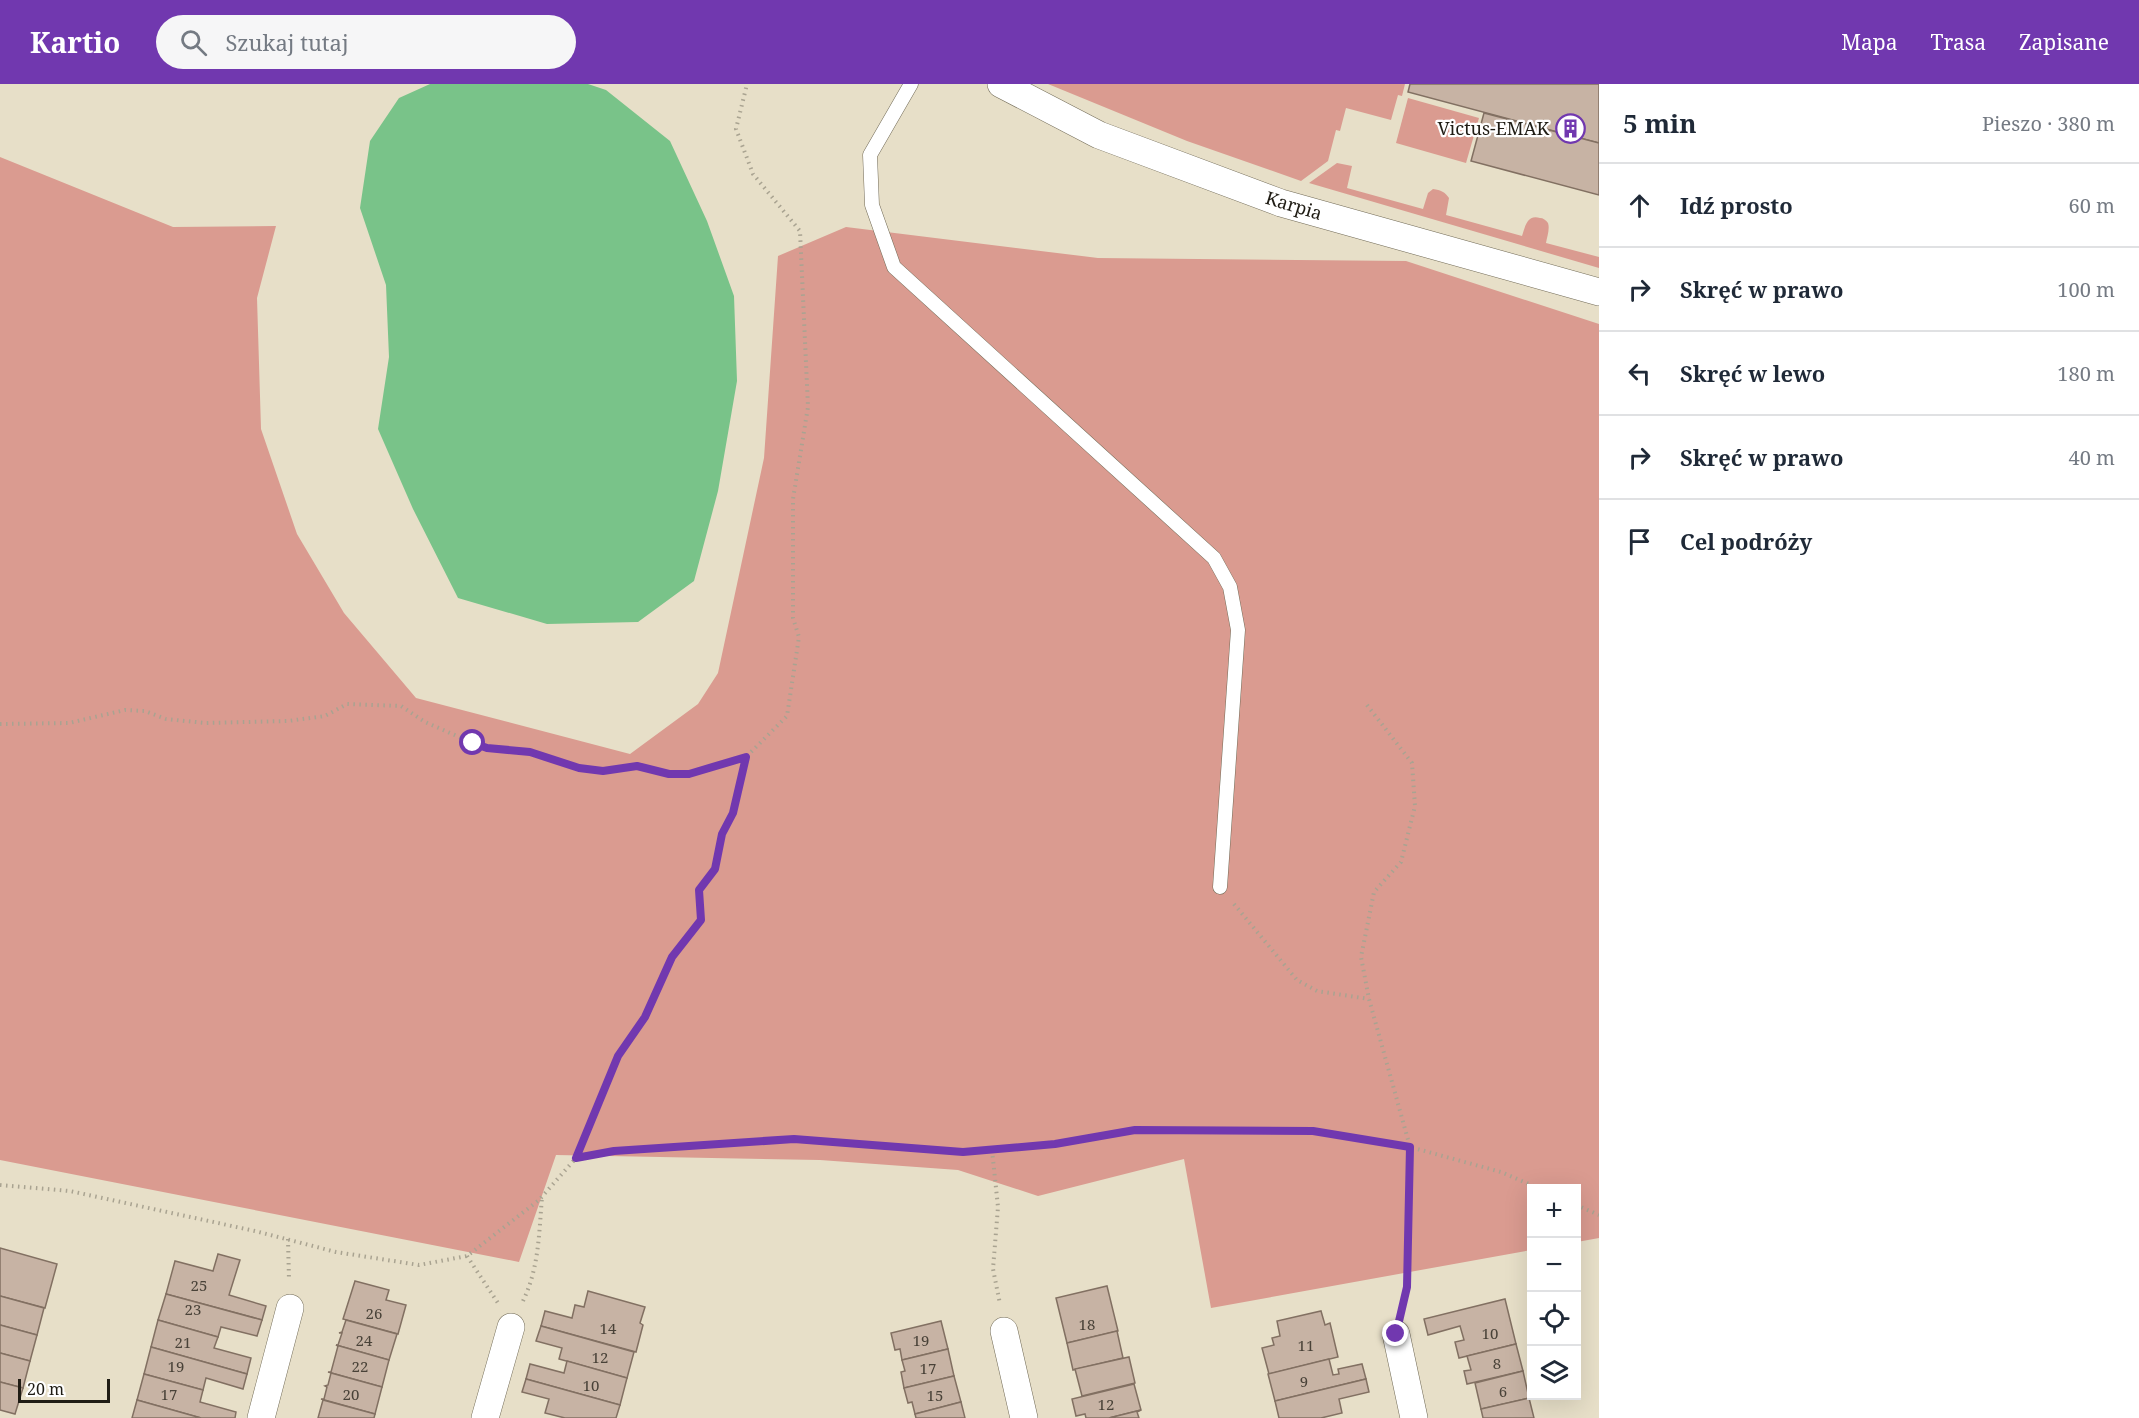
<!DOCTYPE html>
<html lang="pl">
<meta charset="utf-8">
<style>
body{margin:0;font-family:"Noto Serif",serif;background:#f6f6f7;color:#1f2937}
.controls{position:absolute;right:18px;bottom:18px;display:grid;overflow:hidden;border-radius:0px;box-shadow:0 6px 24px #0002}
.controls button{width:54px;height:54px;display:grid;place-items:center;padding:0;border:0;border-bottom:2px solid #e0e1e3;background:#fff;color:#1f2937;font:30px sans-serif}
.scale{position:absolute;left:18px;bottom:15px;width:92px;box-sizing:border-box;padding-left:6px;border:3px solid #1f1c14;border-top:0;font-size:16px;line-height:21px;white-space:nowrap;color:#1f1c14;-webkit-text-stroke:4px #fff;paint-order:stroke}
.stop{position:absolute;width:18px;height:18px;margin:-14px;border:4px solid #7138af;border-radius:50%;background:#fff}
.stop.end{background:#7138af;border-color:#fff;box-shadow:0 2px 6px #0008}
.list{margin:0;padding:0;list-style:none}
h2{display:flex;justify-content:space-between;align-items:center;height:78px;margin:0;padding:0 24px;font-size:26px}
h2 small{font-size:20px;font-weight:400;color:#747a83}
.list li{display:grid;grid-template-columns:39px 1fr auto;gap:18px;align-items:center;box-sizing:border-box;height:84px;padding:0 24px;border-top:2px solid #e0e1e3}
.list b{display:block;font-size:22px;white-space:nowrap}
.list em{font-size:20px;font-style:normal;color:#747a83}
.icon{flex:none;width:33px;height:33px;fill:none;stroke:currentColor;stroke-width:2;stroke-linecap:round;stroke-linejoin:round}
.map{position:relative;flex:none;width:1599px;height:1334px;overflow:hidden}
header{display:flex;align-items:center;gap:36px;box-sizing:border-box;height:84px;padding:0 30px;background:#7138af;color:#fff}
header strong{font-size:28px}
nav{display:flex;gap:33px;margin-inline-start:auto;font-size:21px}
.search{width:420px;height:54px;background:#f6f6f7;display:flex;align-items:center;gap:15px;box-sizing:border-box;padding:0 21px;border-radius:33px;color:#747a83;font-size:22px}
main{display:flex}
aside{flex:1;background:#fff}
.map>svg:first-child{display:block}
.green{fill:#da9b90}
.water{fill:#79c389}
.building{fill:#c7b3a4;stroke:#827062;stroke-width:1.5}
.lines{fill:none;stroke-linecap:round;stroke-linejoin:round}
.service-casing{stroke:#726b57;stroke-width:15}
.minor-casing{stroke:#726b57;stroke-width:28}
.path{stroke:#a9a391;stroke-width:4;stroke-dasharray:1.5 4.5;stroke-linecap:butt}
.service{stroke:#fff;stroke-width:14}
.minor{stroke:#fff;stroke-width:27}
.route{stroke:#7138af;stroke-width:8}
.labels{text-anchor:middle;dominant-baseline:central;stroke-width:4.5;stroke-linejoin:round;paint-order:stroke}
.number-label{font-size:15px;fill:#494238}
.poi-label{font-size:18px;fill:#1f1c14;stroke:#fff;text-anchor:end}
.street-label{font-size:18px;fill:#1f1c14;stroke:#fff}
</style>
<header>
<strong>Kartio</strong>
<div class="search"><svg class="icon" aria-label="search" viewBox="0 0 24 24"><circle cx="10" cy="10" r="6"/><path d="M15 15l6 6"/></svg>Szukaj tutaj</div>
<nav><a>Mapa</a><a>Trasa</a><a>Zapisane</a></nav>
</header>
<main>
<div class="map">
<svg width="1599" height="1334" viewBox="0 0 1599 1334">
<rect width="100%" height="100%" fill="#e7dfc8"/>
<g class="green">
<path d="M 1048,0 L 1405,0 L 1402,12 L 1398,11 L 1391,36 L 1346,24 L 1340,47 L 1336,46 L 1328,77 L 1301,97 L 1187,57 Z"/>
<path d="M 1408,14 L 1479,34 L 1466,79 L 1396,59 Z"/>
<path d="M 0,73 L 173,143 L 276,142 L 257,214 L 261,345 L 297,450 L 344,529 L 416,614 L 630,670 L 698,620 L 718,589 L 764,374 L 778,172 L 846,143 L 1098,174 L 1406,177 L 1599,240 L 1599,1154 L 1577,1158 L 1576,1104 L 1532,1104 L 1531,1166 L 1211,1224 L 1184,1075 L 1038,1112 L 958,1086 L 820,1076 L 556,1071 L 519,1178 L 0,1076 Z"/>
<path d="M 1337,79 L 1352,82 L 1347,104 L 1423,125 L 1428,109 L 1433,105 C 1441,106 1445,108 1449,114 L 1446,131 L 1522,152 C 1525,143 1527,130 1540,134 C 1543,134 1546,136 1548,139 C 1550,145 1547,153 1546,159 L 1599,173 L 1599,184 L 1309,99 Z"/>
</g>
<path class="water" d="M 430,0 L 588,0 L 606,6 L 670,57 L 707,137 L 734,212 L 737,297 L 718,407 L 694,497 L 638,538 L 547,540 L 458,514 L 413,425 L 378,345 L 389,273 L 386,201 L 360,124 L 370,57 L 399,14 Z"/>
<g class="building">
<path d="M 1410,0 L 1599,0 L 1599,59 L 1408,8 Z"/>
<path d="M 1484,29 L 1599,59 L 1599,111 L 1471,77 Z"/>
<path d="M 0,1164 L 57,1180 L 45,1224 L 0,1212 Z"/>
<path d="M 218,1170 L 240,1176 L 229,1211 L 266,1222 L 262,1236 L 166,1210 L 175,1177 L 213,1187 Z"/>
<path d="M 355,1197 L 389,1206 L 386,1216 L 406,1221 L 398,1250 L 343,1235 Z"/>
<path d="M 1107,1202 L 1118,1247 L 1067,1259 L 1056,1214 Z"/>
<path d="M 588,1207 L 645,1223 L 640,1239 L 643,1241 L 636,1268 L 541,1242 L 545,1227 L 572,1234 L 575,1221 L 584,1223 Z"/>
<path d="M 166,1210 L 262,1236 L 257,1252 L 221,1243 L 218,1253 L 158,1236 Z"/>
<path d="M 0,1212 L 44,1224 L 37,1251 L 0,1241 Z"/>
<path d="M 1505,1215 L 1516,1260 L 1459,1274 L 1455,1258 L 1464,1256 L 1460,1242 L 1428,1251 L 1424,1235 Z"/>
<path d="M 1321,1227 L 1325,1241 L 1330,1239 L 1338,1273 L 1269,1290 L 1262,1264 L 1274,1261 L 1272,1254 L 1280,1252 L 1277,1237 Z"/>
<path d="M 158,1236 L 218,1253 L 214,1264 L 251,1274 L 247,1290 L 151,1263 Z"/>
<path d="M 346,1236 L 397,1250 L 389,1276 L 336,1261 L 338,1261 L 342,1249 L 339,1249 L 342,1248 Z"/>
<path d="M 941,1237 L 948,1265 L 902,1276 L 900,1265 L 895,1266 L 891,1249 Z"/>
<path d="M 0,1241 L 37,1251 L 30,1277 L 0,1269 Z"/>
<path d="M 541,1242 L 634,1268 L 627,1294 L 559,1275 L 562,1264 L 536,1257 Z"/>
<path d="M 1117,1247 L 1123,1274 L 1073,1286 L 1067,1259 Z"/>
<path d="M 1516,1260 L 1523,1287 L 1467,1300 L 1464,1287 L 1471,1286 L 1467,1272 Z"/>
<path d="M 336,1261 L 389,1276 L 382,1303 L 328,1288 L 331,1288 L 338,1262 Z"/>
<path d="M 151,1263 L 247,1290 L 243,1305 L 206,1294 L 203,1306 L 144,1290 Z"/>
<path d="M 948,1265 L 954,1292 L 904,1304 L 901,1288 L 905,1287 L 902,1276 Z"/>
<path d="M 0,1269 L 30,1277 L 23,1304 L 0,1298 Z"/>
<path d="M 1129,1273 L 1135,1299 L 1082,1312 L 1075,1285 Z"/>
<path d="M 1329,1275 L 1333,1291 L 1339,1290 L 1338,1285 L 1362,1280 L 1366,1295 L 1275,1317 L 1268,1290 Z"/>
<path d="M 567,1277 L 627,1294 L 620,1321 L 526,1295 L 530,1280 L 564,1289 Z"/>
<path d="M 1523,1287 L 1529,1314 L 1481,1325 L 1475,1299 Z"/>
<path d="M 331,1289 L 382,1303 L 375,1330 L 321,1315 L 324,1315 L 327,1303 L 325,1302 L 328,1301 Z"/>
<path d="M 144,1290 L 203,1306 L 200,1318 L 236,1328 L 235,1334 L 201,1334 L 137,1316 Z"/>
<path d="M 954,1292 L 961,1318 L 915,1330 L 912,1318 L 908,1319 L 904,1304 Z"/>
<path d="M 526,1295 L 620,1321 L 616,1334 L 565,1334 L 545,1329 L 549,1315 L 522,1308 Z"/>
<path d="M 1366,1295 L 1369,1308 L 1339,1315 L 1342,1329 L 1321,1334 L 1279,1334 L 1275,1317 Z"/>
<path d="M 0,1298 L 23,1304 L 15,1330 L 0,1326 Z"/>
<path d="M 1134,1300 L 1141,1326 L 1109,1334 L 1086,1334 L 1085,1330 L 1076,1332 L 1072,1315 Z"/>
<path d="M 1529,1314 L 1534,1334 L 1483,1334 L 1481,1325 Z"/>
<path d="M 137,1316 L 201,1334 L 132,1334 Z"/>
<path d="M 323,1316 L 375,1330 L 374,1334 L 318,1334 Z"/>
<path d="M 961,1318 L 965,1334 L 916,1334 L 915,1330 Z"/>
<path d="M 1141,1326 L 1137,1328 L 1139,1334 L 1109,1334 Z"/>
</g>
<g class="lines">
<defs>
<path id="service" d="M 911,0 L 870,71 L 872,121 L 894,183 L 1214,474 L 1230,503 L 1238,546 L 1220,803"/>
<g id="minor">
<path d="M 1001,0 L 1099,51 L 1281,119 L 1599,208"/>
<path d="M 1004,1247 L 1024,1334"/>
<path d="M 1396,1250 L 1414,1334"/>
<path d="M 261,1334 L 290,1224"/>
<path d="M 485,1334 L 511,1243"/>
</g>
</defs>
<use href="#service" class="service-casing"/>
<use href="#minor" class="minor-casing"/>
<g class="path">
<path d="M 1367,621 L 1412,679 L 1415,722 L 1401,778 L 1374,808 L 1361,873 L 1369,915 L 1410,1063 L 1407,1203 L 1402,1223"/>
<path d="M 0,640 L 69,639 L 125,626 L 145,627 L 166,635 L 205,639 L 288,637 L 325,632 L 347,620 L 401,622 L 425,638 L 473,659 L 487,664 L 530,668 L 579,684 L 603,687 L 637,683 L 669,690 L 689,690 L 746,673"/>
<path d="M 1234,820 L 1297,896 L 1317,907 L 1369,915"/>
<path d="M 992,1066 L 998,1123 L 993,1185 L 1000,1220"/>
<path d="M 577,1073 L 618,971 L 645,933 L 672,873 L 701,836 L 699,806 L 715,785 L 722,750 L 733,729 L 746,673 L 787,632 L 799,553 L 793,534 L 793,415 L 808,323 L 800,147 L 753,90 L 736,45 L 747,0"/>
<path d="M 0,1101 L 70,1107 L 255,1147 L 336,1168 L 419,1181 L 467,1172 L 539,1116 L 576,1074 L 614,1067 L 794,1055 L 963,1068 L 1055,1060 L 1135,1046 L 1313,1047 L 1410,1063 L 1501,1088 L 1538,1104"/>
<path d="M 1576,1121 L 1599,1131"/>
<path d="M 288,1155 L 289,1196"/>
<path d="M 467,1172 L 498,1219"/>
<path d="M 523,1217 C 539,1184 539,1149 542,1113"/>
</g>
<use href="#service" class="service"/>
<use href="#minor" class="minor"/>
</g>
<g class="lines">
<path class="route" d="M 473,659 L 487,664 L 530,668 L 579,684 L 603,687 L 637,682 L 669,690 L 689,690 L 746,673 L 733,729 L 722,750 L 715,785 L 699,806 L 701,836 L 672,873 L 645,933 L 618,972 L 576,1074 L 614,1067 L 794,1055 L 963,1068 L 1055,1060 L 1135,1046 L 1313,1047 L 1410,1063 L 1407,1203 L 1396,1250"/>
</g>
<defs>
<symbol id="building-ring" viewBox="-11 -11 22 22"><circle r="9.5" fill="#fff" stroke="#7138af" stroke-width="1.5"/><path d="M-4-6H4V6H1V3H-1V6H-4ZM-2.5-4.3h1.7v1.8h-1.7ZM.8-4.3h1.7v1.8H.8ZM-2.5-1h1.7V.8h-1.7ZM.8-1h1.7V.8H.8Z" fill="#7138af"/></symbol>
</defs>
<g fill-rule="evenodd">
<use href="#building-ring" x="1554" y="28" width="33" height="33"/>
</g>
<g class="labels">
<g class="number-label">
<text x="199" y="1201">25</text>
<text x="193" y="1225">23</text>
<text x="374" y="1229">26</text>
<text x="1087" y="1240">18</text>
<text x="608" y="1244">14</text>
<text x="1490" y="1249">10</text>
<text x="364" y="1256">24</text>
<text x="921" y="1256">19</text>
<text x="183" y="1258">21</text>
<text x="1306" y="1261">11</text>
<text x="600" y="1273">12</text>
<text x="1497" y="1279">8</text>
<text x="176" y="1282">19</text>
<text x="360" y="1282">22</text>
<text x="928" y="1284">17</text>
<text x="1304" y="1297">9</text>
<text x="591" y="1301">10</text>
<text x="1503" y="1307">6</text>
<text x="169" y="1310">17</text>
<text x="351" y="1310">20</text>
<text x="935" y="1311">15</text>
<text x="1106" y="1320">12</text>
</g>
<g class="poi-label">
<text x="1549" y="44">Victus-EMAK</text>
</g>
<g class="street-label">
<text transform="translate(1294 121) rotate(17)">Karpia</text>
</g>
</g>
</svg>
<div class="controls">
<button>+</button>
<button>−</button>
<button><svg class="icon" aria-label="locate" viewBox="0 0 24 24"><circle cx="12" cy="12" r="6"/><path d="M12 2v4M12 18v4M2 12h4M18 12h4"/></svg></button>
<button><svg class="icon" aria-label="layers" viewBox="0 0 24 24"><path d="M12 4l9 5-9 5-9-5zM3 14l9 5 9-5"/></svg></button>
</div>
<div class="scale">20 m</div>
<div class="stop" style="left:473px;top:659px"></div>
<div class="stop end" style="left:1396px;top:1250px"></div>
</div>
<aside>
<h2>5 min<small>Pieszo · 380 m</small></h2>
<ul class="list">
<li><svg class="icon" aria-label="ahead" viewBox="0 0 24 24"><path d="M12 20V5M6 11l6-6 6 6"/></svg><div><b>Idź prosto</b></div><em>60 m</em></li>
<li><svg class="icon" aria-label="right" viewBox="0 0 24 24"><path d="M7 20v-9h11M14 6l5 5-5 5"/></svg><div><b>Skręć w prawo</b></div><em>100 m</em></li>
<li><svg class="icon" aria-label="left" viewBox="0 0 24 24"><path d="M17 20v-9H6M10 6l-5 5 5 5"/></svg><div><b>Skręć w lewo</b></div><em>180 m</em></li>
<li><svg class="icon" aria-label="right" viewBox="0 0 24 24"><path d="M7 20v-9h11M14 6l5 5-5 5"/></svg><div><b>Skręć w prawo</b></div><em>40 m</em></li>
<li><svg class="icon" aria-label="arrive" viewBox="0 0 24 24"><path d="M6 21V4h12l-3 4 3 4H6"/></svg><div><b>Cel podróży</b></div></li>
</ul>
</aside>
</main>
